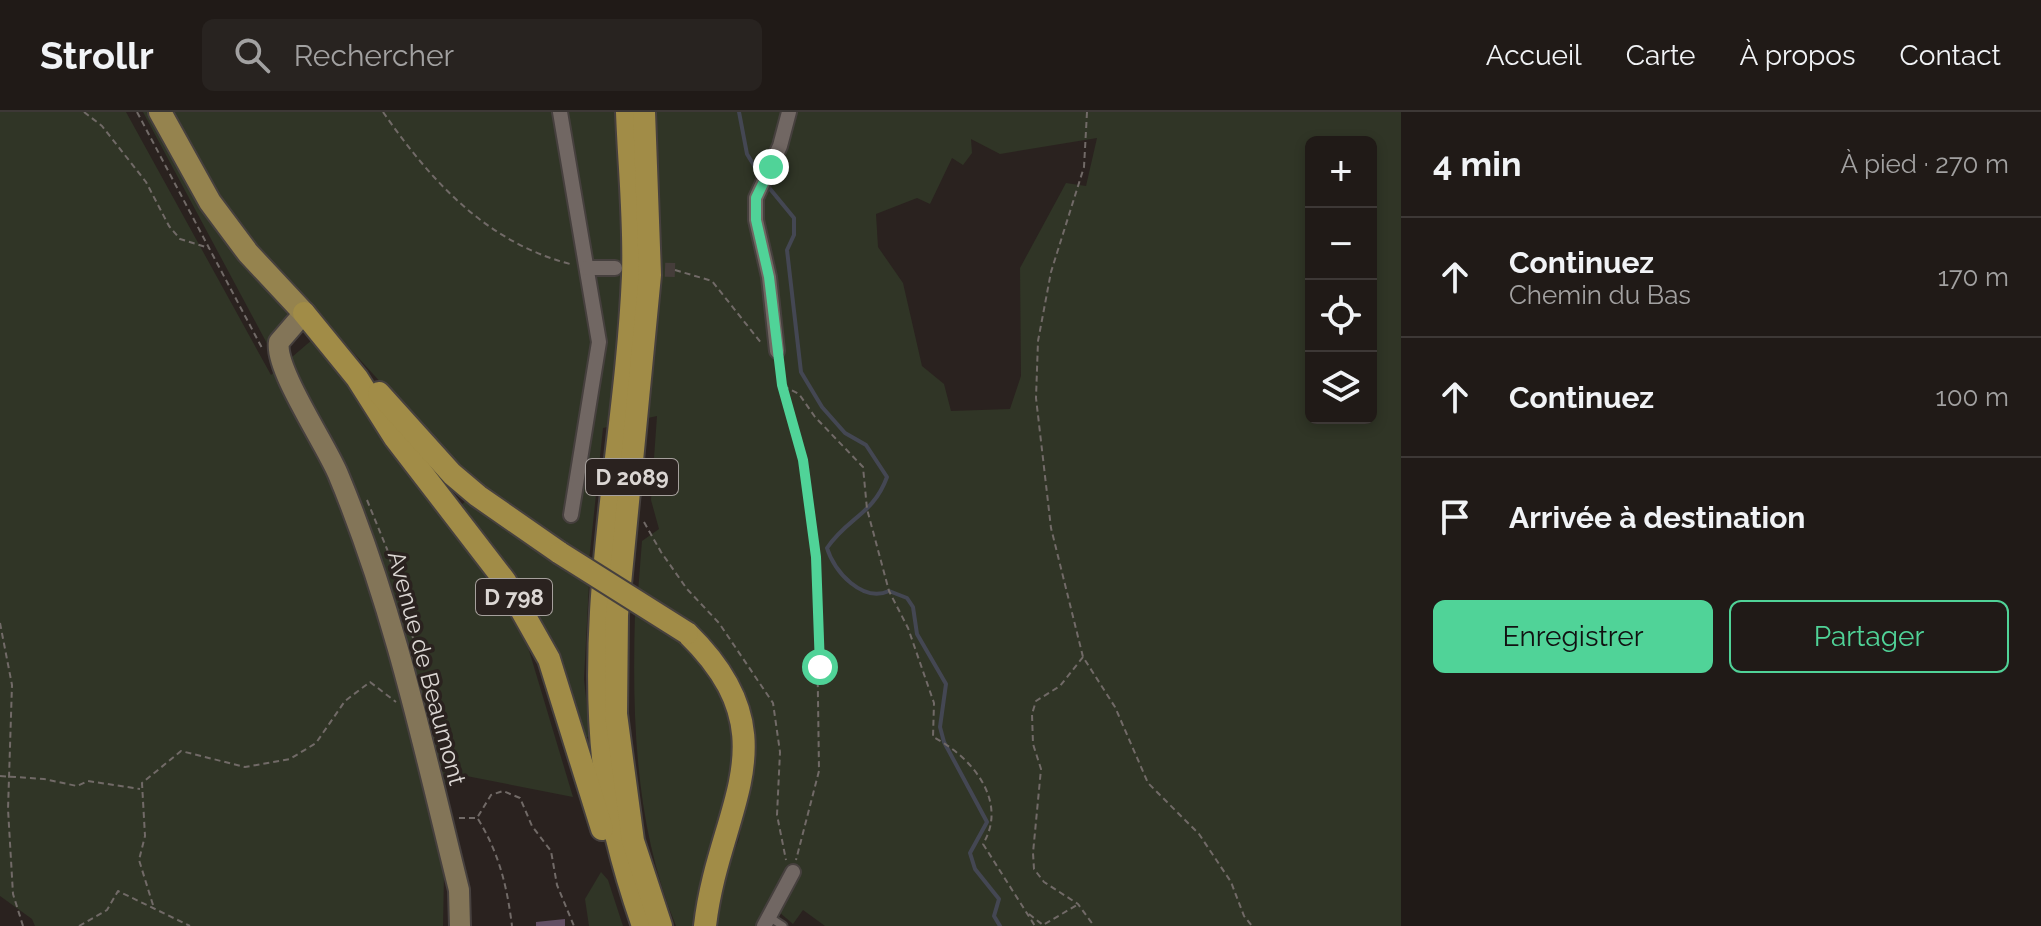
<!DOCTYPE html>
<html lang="fr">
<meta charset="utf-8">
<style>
body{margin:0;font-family:Raleway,sans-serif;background:#282320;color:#f1f3f6}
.controls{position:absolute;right:24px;top:24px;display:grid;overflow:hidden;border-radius:12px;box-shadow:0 4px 12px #0003}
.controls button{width:72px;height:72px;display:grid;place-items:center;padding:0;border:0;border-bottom:2px solid #3d3836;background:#201a17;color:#f1f3f6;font:40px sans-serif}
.stop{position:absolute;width:24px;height:24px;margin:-18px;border:6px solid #50d398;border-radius:50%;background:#fff}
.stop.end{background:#50d398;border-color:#fff;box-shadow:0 2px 8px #0008}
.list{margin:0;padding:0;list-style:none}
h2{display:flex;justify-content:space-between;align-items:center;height:104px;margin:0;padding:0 32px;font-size:34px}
h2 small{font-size:26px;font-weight:400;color:#a2a1a1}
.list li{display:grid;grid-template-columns:52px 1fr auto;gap:24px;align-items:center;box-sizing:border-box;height:120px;padding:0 32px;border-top:2px solid #3d3836}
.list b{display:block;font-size:30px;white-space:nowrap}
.list p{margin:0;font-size:26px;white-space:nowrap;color:#a2a1a1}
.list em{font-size:26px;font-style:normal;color:#a2a1a1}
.actions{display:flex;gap:16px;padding:24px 32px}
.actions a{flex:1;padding:18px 0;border:2px solid #50d398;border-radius:12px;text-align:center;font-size:28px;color:#50d398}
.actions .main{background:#50d398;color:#111}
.icon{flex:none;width:44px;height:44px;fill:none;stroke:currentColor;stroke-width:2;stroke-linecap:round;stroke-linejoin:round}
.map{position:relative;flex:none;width:1401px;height:814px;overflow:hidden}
header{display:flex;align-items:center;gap:48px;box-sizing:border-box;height:112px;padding:0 40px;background:#201a17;border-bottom:2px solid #3d3836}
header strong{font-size:38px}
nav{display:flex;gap:44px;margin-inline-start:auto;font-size:28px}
.search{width:560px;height:72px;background:#282320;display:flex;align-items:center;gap:20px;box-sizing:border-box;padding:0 28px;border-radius:12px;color:#a2a1a1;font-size:30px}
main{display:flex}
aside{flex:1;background:#201a17}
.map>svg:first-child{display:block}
.green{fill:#303526;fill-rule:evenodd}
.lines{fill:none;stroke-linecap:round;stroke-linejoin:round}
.stream{stroke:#444753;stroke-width:4}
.building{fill:#634f64}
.minor-tunnel{stroke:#453d3a;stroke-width:14;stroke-dasharray:14 7;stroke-linecap:butt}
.service-casing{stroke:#46403e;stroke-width:11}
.minor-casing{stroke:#46403e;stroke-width:18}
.secondary-casing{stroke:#46403e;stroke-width:24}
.primary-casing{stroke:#46403e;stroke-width:26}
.trunk-casing{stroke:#46403e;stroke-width:26}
.path{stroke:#716a67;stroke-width:2;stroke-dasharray:6 4;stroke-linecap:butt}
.service{stroke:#716763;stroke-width:7}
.minor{stroke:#716763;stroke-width:14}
.secondary{stroke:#837558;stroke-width:20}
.primary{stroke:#95834e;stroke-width:22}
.trunk{stroke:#a18c47;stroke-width:22}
.trunk-bridge-casing{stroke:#46403e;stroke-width:26;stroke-linecap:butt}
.trunk-bridge{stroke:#a18c47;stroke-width:22}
.route{stroke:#50d398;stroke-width:10}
.labels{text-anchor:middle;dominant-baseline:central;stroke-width:7;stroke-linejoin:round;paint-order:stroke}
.shield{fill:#2a221f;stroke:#a6a09d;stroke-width:2}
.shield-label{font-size:22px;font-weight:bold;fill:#dbd6d3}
.street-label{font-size:24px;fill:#dbd6d3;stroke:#2a221f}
</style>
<header>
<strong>Strollr</strong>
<div class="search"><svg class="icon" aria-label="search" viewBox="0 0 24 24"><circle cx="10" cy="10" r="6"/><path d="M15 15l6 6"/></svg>Rechercher</div>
<nav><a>Accueil</a><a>Carte</a><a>À propos</a><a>Contact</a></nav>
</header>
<main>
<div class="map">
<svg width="1401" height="814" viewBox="0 0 1401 814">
<rect width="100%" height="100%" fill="#2a221f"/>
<g class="green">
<path d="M 0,0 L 126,0 L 271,263 L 313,227 L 360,281 L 392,343 L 474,440 L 528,535 L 573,685 L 446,660 L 443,814 L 35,814 L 32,807 L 0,784 Z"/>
<path d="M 143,0 L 149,0 L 286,194 L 288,205 L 271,239 Z"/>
<path d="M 170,0 L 1401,0 L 1401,814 L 825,814 L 803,798 L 793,812 L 779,800 L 772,814 L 717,814 L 723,768 L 739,727 L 752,649 L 747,601 L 638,480 L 642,429 L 659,417 L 651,388 L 657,304 L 603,316 L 589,449 L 510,401 L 455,351 L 245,123 L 213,77 ZM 1097,26 L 1086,74 L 1066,71 L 1020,156 L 1021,264 L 1010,297 L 951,299 L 944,272 L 922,254 L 903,171 L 878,135 L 876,102 L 917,86 L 930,92 L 952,46 L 963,53 L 972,41 L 971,27 L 1000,42 ZM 1311,30 L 1371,30 L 1371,306 L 1311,306 Z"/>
<path d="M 469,386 L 525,432 L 589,472 L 584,567 L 590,624 L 584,626 L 559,542 L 504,448 L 459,395 Z"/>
<path d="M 635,501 C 658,514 689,528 705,549 C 762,628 718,729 699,814 L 676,814 C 635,714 632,607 635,501 Z"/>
<path d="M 601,760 L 608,768 L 623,814 L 589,814 L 585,787 Z"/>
</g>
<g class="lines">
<g class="stream">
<path d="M 739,0 L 747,42 L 761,65"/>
<path d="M 766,72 L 794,106 L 794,123 L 787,138 L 801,260 L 822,295 L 845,321 L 866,333 L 887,365 C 873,403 848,405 827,436 C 834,460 863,491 889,479 L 907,486 L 913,495 L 917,522 L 946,572 L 940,615 L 944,630 L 987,710 L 970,741 L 975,757 L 999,787 L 994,804 L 1000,814"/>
</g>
</g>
<path class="building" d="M 565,807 L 565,814 L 536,814 L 536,810 Z"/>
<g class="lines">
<path class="minor-tunnel" d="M 644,157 L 675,158"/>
<defs>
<path id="service" d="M 769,805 L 783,814"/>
<g id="minor">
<path d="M 560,0 L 599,230 L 571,403"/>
<path d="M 587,156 L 615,156"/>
<path d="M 777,239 L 769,165 L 756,108 L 756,86 L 780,34 L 789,0"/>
<path d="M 764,814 L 793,760"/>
</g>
<path id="secondary" d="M 304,201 L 279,230 C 274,256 325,331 338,362 C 394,496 424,637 459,778 L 460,814"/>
<path id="primary" d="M 160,0 L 210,90 L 248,141 L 304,201"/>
<g id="trunk">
<path d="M 627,0 C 629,54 635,110 633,164 C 626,328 585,491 604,655 C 610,710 625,762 643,814"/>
<path d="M 644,0 L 650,163 L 617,503 L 616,602 L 633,729 L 661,814"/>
<path d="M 304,201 L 357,266 L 395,326 L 505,469 L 549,547 L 602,717"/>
<path d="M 379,281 L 452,362 L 478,384 L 560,441"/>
<path d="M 687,521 C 795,626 718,695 705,814"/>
</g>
</defs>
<use href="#service" class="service-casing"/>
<use href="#minor" class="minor-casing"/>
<use href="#secondary" class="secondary-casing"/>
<use href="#primary" class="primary-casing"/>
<use href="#trunk" class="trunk-casing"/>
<g class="path">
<path d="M 84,0 L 102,14 L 146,70 L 169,114 L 180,127 L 209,136"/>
<path d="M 137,0 L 262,236"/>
<path d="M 383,0 C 431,69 486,130 570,152"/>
<path d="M 1087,0 L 1084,55 L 1051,160 L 1038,229 L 1036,286 L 1051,416 L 1083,545 L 1115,595 L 1148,671 L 1199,722 L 1231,770 L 1244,804 L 1252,814"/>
<path d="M 675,158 L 712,169 L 762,232"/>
<path d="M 779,253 L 803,348 L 816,445 L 819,659 L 796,748"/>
<path d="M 783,274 L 799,282 L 815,305 L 863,355 L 867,397 L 889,479 L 908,516 L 934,591 L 933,625 C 971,644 1009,689 983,732 L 1035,814"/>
<path d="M 367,388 L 387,437 L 413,526"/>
<path d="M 644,410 L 661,440 L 687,477 L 719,511 L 773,591 L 780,640 L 777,703 L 786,748"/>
<path d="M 0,511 L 12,573 L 8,697 L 13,782 L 23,814"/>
<path d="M 1083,545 L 1060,574 L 1036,589 L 1032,602 L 1033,632 L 1041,657 L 1033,741 L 1034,757 L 1044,770 L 1078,792 L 1094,814"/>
<path d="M 0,664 L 44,667 L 77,674 L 88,669 L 140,677"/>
<path d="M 459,706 L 477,706 L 491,683 L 503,679 L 520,686 L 532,714 L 551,739 L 557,773 L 574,814"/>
<path d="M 478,707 C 499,741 507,774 512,814"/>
<path d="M 153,793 L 139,748 L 145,724 L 142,671 L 181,639 L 245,655 L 290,647 L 316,631 L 345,589 L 370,570 L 396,590"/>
<path d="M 1029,802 L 1043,813 L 1077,793"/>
<path d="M 79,814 L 107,798 L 118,779 L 190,814"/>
</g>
<use href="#service" class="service"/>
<use href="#minor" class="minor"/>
<use href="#secondary" class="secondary"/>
<use href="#primary" class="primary"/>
<use href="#trunk" class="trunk"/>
<defs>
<path id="trunk-bridge" d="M 560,441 L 687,521"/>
</defs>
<use href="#trunk-bridge" class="trunk-bridge-casing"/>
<use href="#trunk-bridge" class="trunk-bridge"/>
</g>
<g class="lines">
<path class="route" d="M 771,55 L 756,86 L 756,108 L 769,165 L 782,273 L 803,348 L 816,445 L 820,555"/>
</g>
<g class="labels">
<g class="shield">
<rect x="586" y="347" width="92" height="36" rx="6"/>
<rect x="476" y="467" width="76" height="36" rx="6"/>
</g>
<g class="shield-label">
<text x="632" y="365">D 2089</text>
<text x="514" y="485">D 798</text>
</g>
<g class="street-label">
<text transform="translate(427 556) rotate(75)">Avenue de Beaumont</text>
</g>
</g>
</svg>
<div class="controls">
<button>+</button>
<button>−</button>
<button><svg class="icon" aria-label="locate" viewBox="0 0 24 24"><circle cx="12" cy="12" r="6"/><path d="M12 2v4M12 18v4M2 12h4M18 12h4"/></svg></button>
<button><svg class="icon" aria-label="layers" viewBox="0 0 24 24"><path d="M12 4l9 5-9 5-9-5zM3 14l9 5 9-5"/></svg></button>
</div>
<div class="stop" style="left:820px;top:555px"></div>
<div class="stop end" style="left:771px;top:55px"></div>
</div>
<aside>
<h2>4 min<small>À pied · 270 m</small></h2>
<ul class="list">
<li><svg class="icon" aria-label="ahead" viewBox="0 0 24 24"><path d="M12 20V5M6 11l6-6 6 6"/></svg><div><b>Continuez</b><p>Chemin du Bas</p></div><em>170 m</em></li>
<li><svg class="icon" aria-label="ahead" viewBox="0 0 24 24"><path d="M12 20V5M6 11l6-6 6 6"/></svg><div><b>Continuez</b></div><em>100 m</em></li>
<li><svg class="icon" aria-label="arrive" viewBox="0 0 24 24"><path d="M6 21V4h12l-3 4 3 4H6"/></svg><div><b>Arrivée à destination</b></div></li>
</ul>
<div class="actions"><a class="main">Enregistrer</a><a>Partager</a></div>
</aside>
</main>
